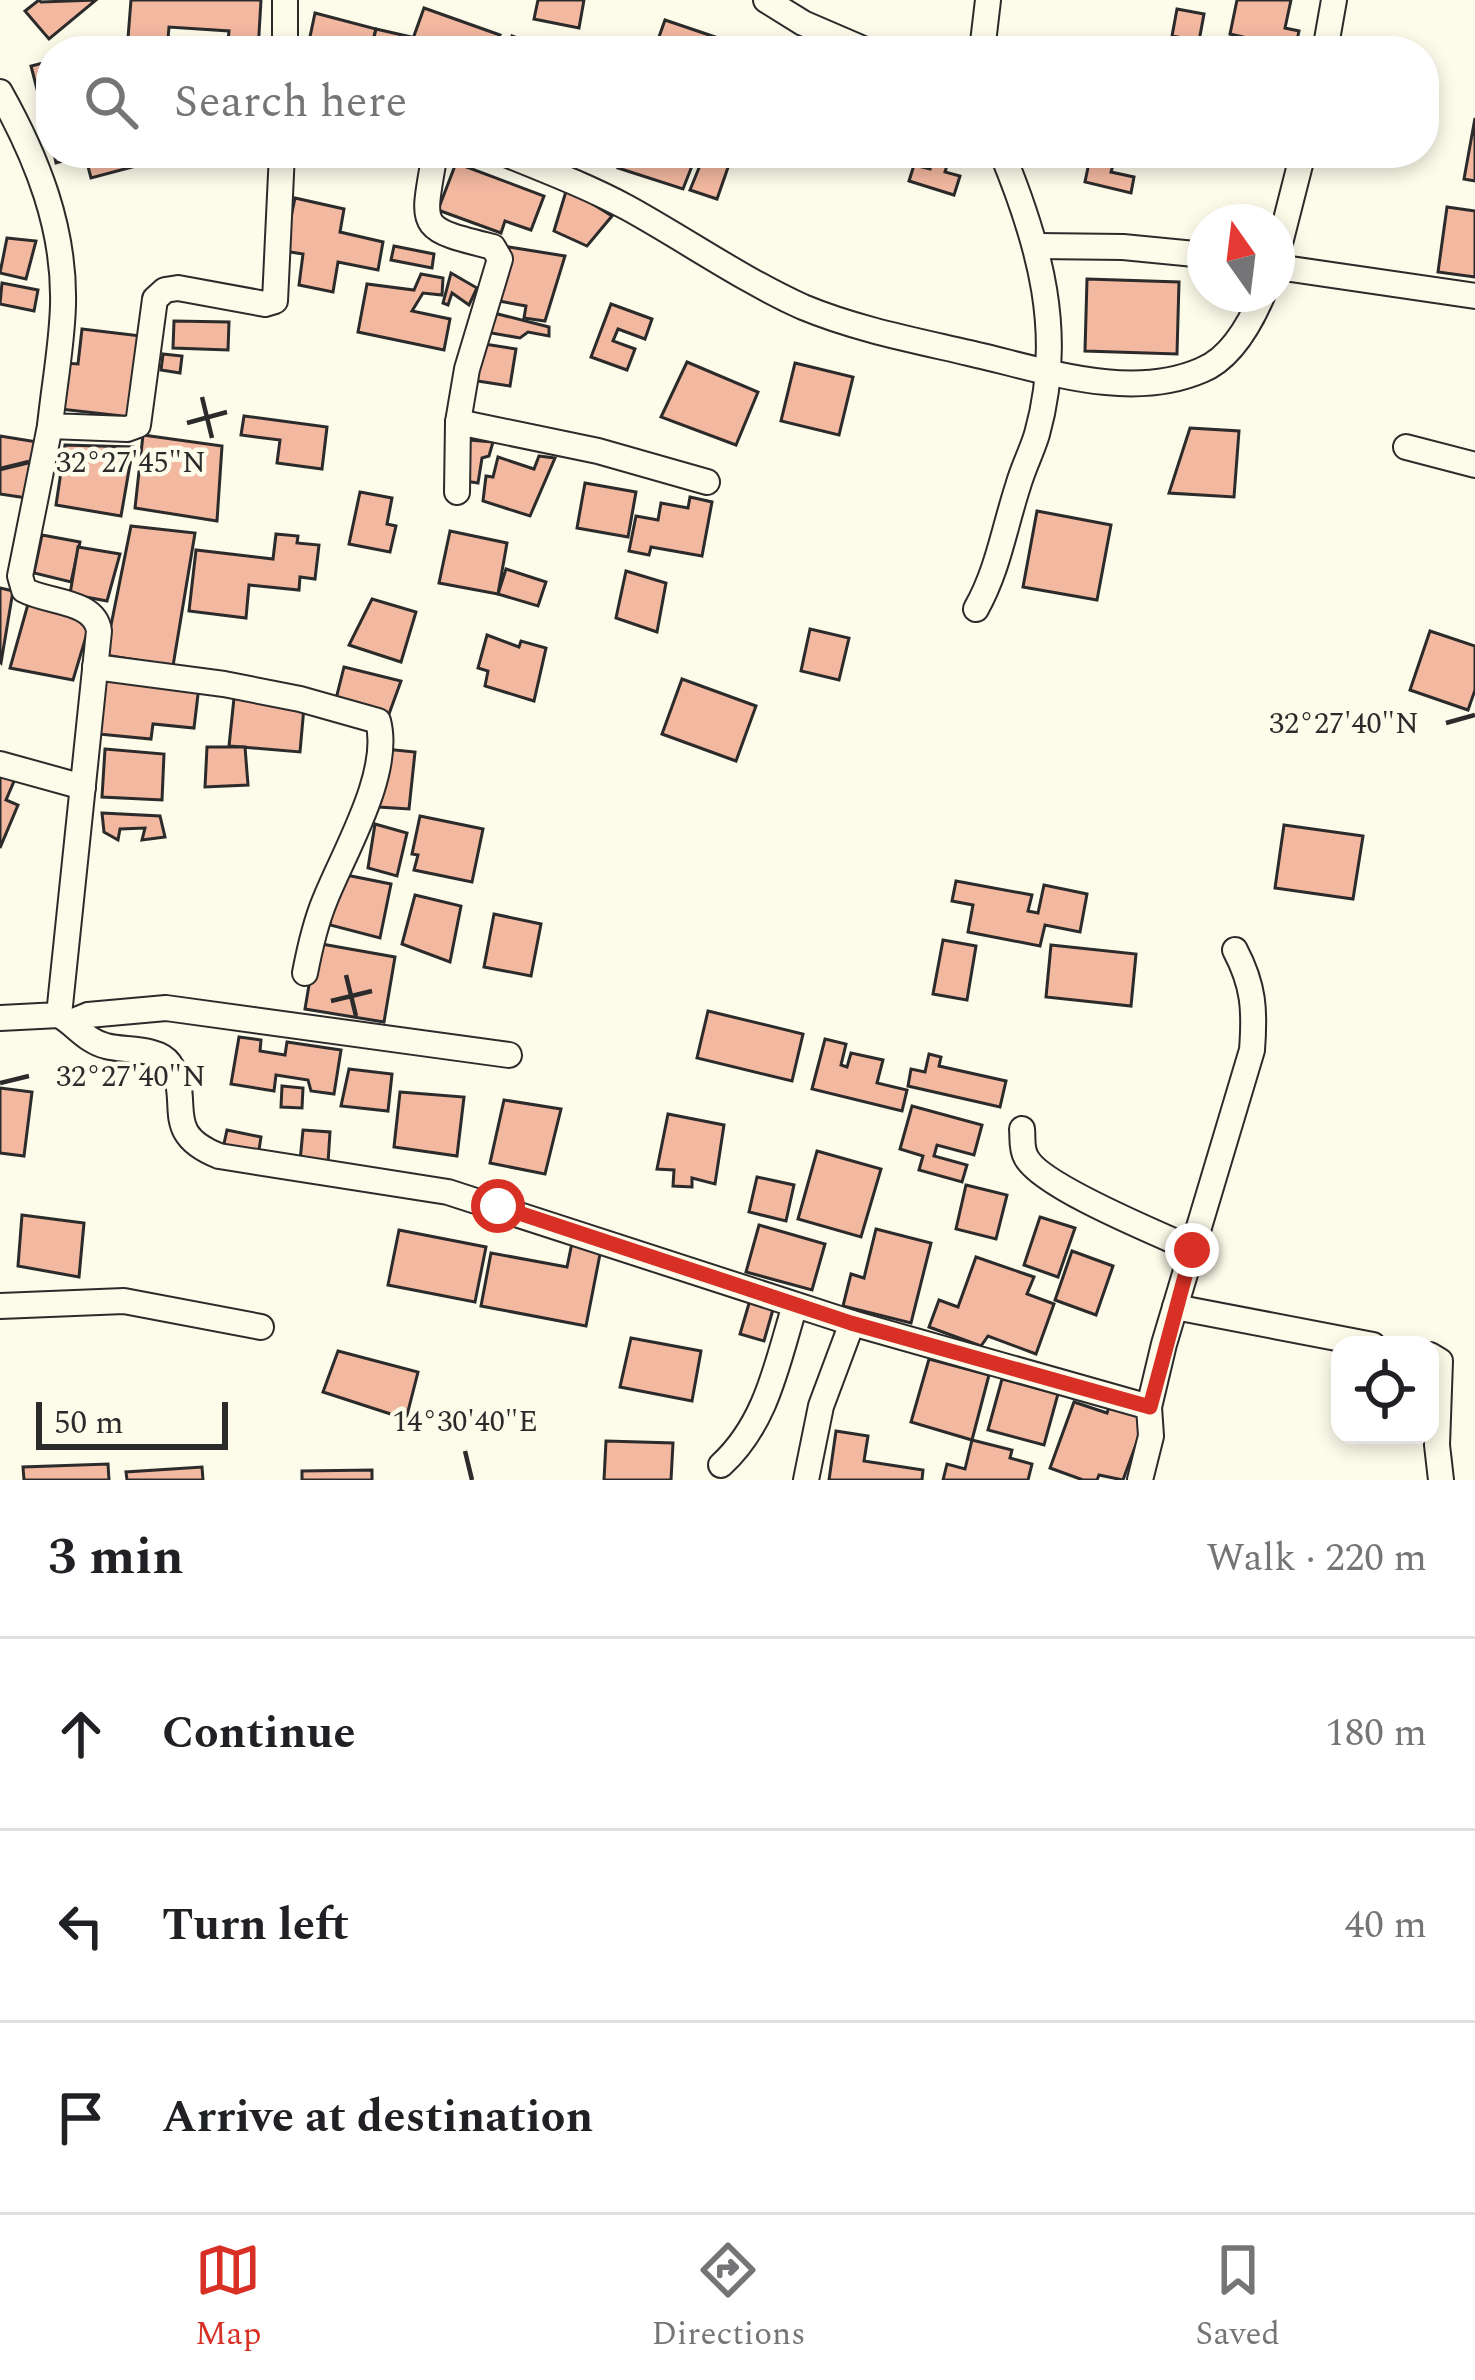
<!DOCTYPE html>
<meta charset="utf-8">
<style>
body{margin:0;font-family:Spectral,serif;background:#f6f6f6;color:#202124}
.controls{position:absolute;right:36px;bottom:36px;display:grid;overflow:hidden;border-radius:24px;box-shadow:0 6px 18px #0003}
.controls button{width:108px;height:108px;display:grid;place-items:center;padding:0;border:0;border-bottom:3px solid #e0e0e0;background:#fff;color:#202124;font:60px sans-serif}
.compass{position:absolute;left:1187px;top:204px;width:108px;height:108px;border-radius:50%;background:#fff;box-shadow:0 6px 18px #0003;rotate:346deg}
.scale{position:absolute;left:36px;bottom:30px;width:192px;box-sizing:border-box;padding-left:12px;border:6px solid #2b2b2b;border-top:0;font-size:33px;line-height:42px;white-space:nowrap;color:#2b2b2b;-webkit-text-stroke:9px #fdfbea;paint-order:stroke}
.stop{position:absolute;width:36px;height:36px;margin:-27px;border:9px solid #d93025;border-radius:50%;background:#fff}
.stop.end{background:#d93025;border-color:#fff;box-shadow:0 3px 12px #0008}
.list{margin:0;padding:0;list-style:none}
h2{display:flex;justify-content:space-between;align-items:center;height:156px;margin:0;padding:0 48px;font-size:51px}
h2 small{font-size:39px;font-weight:400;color:#757577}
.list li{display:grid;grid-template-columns:78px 1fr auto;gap:36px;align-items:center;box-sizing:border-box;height:192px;padding:0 48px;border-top:3px solid #e0e0e0}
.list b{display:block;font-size:45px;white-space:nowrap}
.list em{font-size:39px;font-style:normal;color:#757577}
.icon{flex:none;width:66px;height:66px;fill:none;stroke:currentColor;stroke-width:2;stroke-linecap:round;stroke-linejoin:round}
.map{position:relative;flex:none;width:1475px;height:1480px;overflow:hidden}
.search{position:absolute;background:#fff;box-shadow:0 6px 18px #0003;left:36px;right:36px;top:36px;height:132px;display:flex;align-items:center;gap:30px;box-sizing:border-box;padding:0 42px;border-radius:48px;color:#757577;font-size:45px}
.sheet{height:732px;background:#fff}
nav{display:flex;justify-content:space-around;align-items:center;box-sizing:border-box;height:168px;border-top:3px solid #e0e0e0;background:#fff;font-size:33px;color:#757577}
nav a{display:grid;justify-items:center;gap:6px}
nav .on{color:#d93025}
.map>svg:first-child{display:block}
.building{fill:#f2b8a0;stroke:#2b2b2b;stroke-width:3}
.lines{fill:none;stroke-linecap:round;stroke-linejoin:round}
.street-casing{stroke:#2b2b2b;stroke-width:28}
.street{stroke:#fdfbea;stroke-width:24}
.route{stroke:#d93025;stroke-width:15}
.ticks{fill:none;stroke:#2b2b2b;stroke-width:4.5}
.ticks-label{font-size:30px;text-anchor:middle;fill:#2b2b2b;stroke:#fdfbea;stroke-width:9;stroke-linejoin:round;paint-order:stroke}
</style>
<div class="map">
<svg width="1475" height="1480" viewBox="0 0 1475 1480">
<rect width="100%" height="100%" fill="#fdfbea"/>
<g class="building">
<path d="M 39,0 L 41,2 L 96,0 L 49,39 L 25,11 Z"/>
<path d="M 131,0 L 261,0 L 258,51 L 227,51 L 229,31 L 169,27 L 167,51 L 127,51 Z"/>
<path d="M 538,0 L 584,0 L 579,28 L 534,19 Z"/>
<path d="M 1237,0 L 1291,0 L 1285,28 L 1299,31 L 1295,49 L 1230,34 Z"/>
<path d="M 424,8 L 500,35 L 494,51 L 420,51 L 410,47 Z"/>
<path d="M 1177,9 L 1204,14 L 1199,41 L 1172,36 Z"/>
<path d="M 315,13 L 376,29 L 370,51 L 307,51 Z"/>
<path d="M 665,20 L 733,43 L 730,51 L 654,51 Z"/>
<path d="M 376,29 L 411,37 L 408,51 L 371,51 Z"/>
<path d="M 512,36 L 552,51 L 507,51 Z"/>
<path d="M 51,61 L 51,143 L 31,66 Z"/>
<path d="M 1475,118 L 1475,181 L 1464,179 Z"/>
<path d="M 54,153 L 185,153 L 91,178 L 85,155 L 56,163 Z"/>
<path d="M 623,153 L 697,153 L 683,189 L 618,168 Z"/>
<path d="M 705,153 L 733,153 L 717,199 L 690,190 Z"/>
<path d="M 934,153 L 968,153 L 964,166 L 948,162 L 945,172 L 960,176 L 954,195 L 909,181 L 914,165 L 930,169 Z"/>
<path d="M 1091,153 L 1141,153 L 1139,163 L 1115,158 L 1111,172 L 1134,177 L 1131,193 L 1085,182 Z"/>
<path d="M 456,163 L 544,196 L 531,230 L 505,221 L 501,233 L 438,210 Z"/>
<path d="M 567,188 L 612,216 L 587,246 L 554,231 Z"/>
<path d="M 295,198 L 344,209 L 340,232 L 383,242 L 378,270 L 338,262 L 333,292 L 299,285 L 303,254 L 284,251 Z"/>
<path d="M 1447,207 L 1475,211 L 1475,277 L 1438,272 Z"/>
<path d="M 7,238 L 36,241 L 26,279 L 0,273 Z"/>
<path d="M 394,246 L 434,254 L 432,268 L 391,260 Z"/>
<path d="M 509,247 L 565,256 L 545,321 L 524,318 L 526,306 L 499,301 Z"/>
<path d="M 451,273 L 477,288 L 469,305 L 452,293 L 448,305 L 443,303 Z"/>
<path d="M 421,274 L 443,278 L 442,295 L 423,293 L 412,311 L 450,319 L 444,350 L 358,332 L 367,284 L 414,290 Z"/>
<path d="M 1087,279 L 1179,282 L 1177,354 L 1085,351 Z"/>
<path d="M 2,283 L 38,290 L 34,311 L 0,304 Z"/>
<path d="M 611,304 L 652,319 L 645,339 L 618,329 L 613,341 L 635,349 L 627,370 L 591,357 Z"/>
<path d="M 490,312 L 549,327 L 549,336 L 528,332 L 520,338 L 486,332 Z"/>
<path d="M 174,321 L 229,322 L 228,350 L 173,348 Z"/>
<path d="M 82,329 L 141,336 L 131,417 L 60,409 L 65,363 L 78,364 Z"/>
<path d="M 478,343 L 516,349 L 510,386 L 471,380 Z"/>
<path d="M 163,354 L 182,356 L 180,373 L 161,370 Z"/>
<path d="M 687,362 L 758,392 L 736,445 L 661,417 Z"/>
<path d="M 795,363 L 853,377 L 839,435 L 781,421 Z"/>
<path d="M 244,416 L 327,427 L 322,469 L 277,463 L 280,440 L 241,435 Z"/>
<path d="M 1190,428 L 1239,431 L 1234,497 L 1169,493 Z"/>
<path d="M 143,435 L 222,446 L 217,521 L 135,508 Z"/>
<path d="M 0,436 L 37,442 L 27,498 L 0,494 Z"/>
<path d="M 469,440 L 493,442 L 489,456 L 482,458 L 478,483 L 465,481 Z"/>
<path d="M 65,445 L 133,447 L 121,516 L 56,505 Z"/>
<path d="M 539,456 L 555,458 L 530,516 L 483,501 L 486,476 L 493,477 L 498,457 L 534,469 Z"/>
<path d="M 585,483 L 636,492 L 628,537 L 577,528 Z"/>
<path d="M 360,492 L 392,498 L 387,524 L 396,526 L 390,552 L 349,544 Z"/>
<path d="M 690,497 L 712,502 L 702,556 L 651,547 L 649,555 L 629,551 L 636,516 L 658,520 L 661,503 L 688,508 Z"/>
<path d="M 1037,511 L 1111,525 L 1097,600 L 1023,587 Z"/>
<path d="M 131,526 L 195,533 L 173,666 L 105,655 Z"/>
<path d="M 450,531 L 507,543 L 498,594 L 439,583 Z"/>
<path d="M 276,534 L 298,536 L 297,543 L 319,545 L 315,579 L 300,577 L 299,590 L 249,585 L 246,618 L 189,611 L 196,550 L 273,559 Z"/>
<path d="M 42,535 L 80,542 L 71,582 L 34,573 Z"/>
<path d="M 78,547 L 120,554 L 107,601 L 70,594 Z"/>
<path d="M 506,569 L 546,582 L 538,606 L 498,594 Z"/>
<path d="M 626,571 L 666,583 L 657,632 L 616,618 Z"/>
<path d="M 0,588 L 13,591 L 1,663 L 0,662 Z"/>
<path d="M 372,599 L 416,612 L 401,662 L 349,645 Z"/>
<path d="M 28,604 L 91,620 L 73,680 L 10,668 Z"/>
<path d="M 810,629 L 849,638 L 839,680 L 801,671 Z"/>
<path d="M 1430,631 L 1475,646 L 1475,690 L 1468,710 L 1410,690 Z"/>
<path d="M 487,635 L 519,647 L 521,641 L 546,648 L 534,701 L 485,686 L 488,671 L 478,668 Z"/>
<path d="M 344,667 L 401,681 L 389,714 L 336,699 Z"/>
<path d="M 103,677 L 199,686 L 194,728 L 153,724 L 151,739 L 88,733 Z"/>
<path d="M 682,679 L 756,706 L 736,761 L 662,734 Z"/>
<path d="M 234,698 L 304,707 L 300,752 L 229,746 Z"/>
<path d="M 207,747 L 245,747 L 248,785 L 205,787 Z"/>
<path d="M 105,749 L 164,754 L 162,800 L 102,797 Z"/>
<path d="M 385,749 L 415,752 L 409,809 L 379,807 Z"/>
<path d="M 0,773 L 15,779 L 6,800 L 18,805 L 0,848 Z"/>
<path d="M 102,813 L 160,816 L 165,837 L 142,840 L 145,828 L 120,829 L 118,840 L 104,832 Z"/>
<path d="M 420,816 L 483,829 L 472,882 L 414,870 L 418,855 L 412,854 Z"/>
<path d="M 375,824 L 407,833 L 397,876 L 368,868 Z"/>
<path d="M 1284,825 L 1363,836 L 1353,899 L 1275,888 Z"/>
<path d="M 336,873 L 391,884 L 380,938 L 330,925 Z"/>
<path d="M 956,881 L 1032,895 L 1028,911 L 1038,913 L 1044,885 L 1087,894 L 1080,932 L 1045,925 L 1040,946 L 968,932 L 973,905 L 952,901 Z"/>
<path d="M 415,895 L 461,906 L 450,962 L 402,944 Z"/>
<path d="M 494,914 L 541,924 L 531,976 L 484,967 Z"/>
<path d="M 943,940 L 976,946 L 967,1000 L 933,994 Z"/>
<path d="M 316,943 L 395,957 L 384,1022 L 305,1009 Z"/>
<path d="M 1051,945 L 1136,954 L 1131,1006 L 1046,997 Z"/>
<path d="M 708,1011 L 803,1034 L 792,1081 L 697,1058 Z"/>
<path d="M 239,1037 L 261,1040 L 260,1051 L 285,1055 L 287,1042 L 341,1050 L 334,1094 L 311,1091 L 308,1080 L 276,1075 L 274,1091 L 231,1084 Z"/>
<path d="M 825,1039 L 846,1044 L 841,1065 L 847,1067 L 851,1053 L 883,1060 L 877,1083 L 907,1090 L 902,1111 L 812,1089 Z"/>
<path d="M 929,1054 L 941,1057 L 939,1066 L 1006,1081 L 1000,1107 L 908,1086 L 911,1069 L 925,1072 Z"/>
<path d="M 349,1069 L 392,1074 L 388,1111 L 341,1106 Z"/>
<path d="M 282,1086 L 303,1088 L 302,1108 L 281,1107 Z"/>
<path d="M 0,1088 L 32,1092 L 24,1156 L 0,1153 Z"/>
<path d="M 400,1092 L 464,1097 L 457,1156 L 394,1147 Z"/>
<path d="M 504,1100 L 561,1109 L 545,1174 L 490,1163 Z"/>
<path d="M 912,1106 L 982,1125 L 974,1155 L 937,1145 L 934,1156 L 967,1165 L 962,1182 L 919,1170 L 923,1156 L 900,1149 Z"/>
<path d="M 668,1114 L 724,1125 L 715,1184 L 692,1178 L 692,1187 L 673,1186 L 674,1170 L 657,1169 Z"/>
<path d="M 227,1130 L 261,1137 L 258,1156 L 223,1148 Z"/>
<path d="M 303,1130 L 330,1132 L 328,1163 L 300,1161 Z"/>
<path d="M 817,1151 L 881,1169 L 861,1237 L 798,1219 Z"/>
<path d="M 757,1177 L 794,1185 L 786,1221 L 749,1212 Z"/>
<path d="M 966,1185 L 1007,1195 L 996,1239 L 956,1229 Z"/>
<path d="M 22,1215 L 84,1223 L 79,1277 L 18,1266 Z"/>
<path d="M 1040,1217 L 1075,1228 L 1058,1277 L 1024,1265 Z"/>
<path d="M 759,1225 L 825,1244 L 812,1290 L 746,1272 Z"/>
<path d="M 876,1229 L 931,1243 L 911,1323 L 843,1306 L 851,1274 L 864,1278 Z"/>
<path d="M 399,1230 L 486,1247 L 475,1302 L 388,1285 Z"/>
<path d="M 572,1243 L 601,1249 L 586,1326 L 481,1306 L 491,1253 L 567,1267 Z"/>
<path d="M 1072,1251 L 1113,1266 L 1096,1315 L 1055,1300 Z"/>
<path d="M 976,1257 L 1034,1277 L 1027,1294 L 1054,1304 L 1036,1354 L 988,1336 L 981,1346 L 929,1327 L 939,1300 L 958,1307 Z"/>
<path d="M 750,1300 L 774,1306 L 764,1341 L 740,1334 Z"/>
<path d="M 631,1338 L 701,1351 L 692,1401 L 620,1387 Z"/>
<path d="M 338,1351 L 418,1372 L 406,1419 L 323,1392 Z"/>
<path d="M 929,1359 L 989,1375 L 972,1440 L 911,1422 Z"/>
<path d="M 1002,1379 L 1058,1394 L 1044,1445 L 988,1430 Z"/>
<path d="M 1074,1402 L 1107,1413 L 1110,1404 L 1146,1417 L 1123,1480 L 1099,1475 L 1097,1480 L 1083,1480 L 1050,1468 Z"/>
<path d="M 836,1431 L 868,1436 L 864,1461 L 923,1470 L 922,1480 L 829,1480 Z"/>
<path d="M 972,1440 L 1012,1450 L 1010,1458 L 1032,1464 L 1028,1480 L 943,1480 L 947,1464 L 965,1469 Z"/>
<path d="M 606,1441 L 673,1443 L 671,1480 L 604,1480 Z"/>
<path d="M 108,1464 L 109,1480 L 24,1480 L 23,1467 Z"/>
<path d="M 202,1467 L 203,1480 L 127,1480 L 126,1472 Z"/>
<path d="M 372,1470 L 372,1480 L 302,1480 L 302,1471 Z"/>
</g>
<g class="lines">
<defs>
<g id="street">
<path d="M 766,0 L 803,23 L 868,51"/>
<path d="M 285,51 L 285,0"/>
<path d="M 982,51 L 988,0"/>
<path d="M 1325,51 L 1334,0"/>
<path d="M 0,92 C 37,158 65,228 63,305 C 62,345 54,386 50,426 L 127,429 L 138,425 L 155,299 L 165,290 L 178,288 L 265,304 L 275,301 L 282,153"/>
<path d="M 435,153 C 422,229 416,228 493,247 L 500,259 L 467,369 L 458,422 L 457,492"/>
<path d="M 503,153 C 545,170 589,187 628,208 C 686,240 743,280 803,307 C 856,329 913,340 969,353 C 1041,369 1129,402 1202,370 C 1232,358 1251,322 1263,294"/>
<path d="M 1038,246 L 1123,247 L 1205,255"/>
<path d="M 1277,255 L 1303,153"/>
<path d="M 1277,267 L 1475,296"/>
<path d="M 458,422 L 598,451 L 707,482"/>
<path d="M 1406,447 L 1475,465"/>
<path d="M 976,609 C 998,570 1004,529 1018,486 C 1023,468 1032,451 1037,434 C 1065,334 1040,245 1002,153"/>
<path d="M 95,667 L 224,684 L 300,699 L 378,721 C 392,773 344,852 325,900 C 315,924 310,947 305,973"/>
<path d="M 0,764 L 83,787"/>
<path d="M 59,1015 C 76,1025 86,1041 106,1046 C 123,1051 158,1047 169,1063 C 195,1100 158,1132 219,1156 L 448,1192 L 852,1323 L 1149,1407 L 1151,1436 L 1140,1480"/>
<path d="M 0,1018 L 59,1015 L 99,631 C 95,600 48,603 24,590 L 20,576 L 50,426"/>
<path d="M 71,1022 L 88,1015 L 166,1008 L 509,1055"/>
<path d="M 1022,1129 C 1023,1138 1021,1148 1026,1157 C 1040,1186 1159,1234 1192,1249"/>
<path d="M 0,1306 L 124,1301 L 261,1327"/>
<path d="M 1175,1307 L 1373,1345"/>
<path d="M 1430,1355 L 1440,1361 L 1437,1445 L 1441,1480"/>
<path d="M 1149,1407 L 1164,1344 L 1252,1050 C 1255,1010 1254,986 1235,950"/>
<path d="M 721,1465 C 767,1423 777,1363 795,1305"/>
<path d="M 806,1480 L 821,1406 L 852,1323"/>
</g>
</defs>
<use href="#street" class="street-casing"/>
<use href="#street" class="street"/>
</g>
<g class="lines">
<path class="route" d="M 498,1206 L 851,1323 L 1150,1407 L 1192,1250"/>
</g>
<path class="ticks" d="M 202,397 L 212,438M 187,423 L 227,412M 0,469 L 29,462M 1446,723 L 1475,715M 346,975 L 356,1016M 331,1001 L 372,991M 0,1083 L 29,1076M 465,1451 L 472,1480"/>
<g class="ticks-label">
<text x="131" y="472">32°27'45"N</text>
<text x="1344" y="733">32°27'40"N</text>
<text x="131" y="1086">32°27'40"N</text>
<text x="465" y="1431">14°30'40"E</text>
</g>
</svg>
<div class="controls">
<button><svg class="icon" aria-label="locate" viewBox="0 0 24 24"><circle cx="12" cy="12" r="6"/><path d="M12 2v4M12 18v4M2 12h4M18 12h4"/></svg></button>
</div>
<svg class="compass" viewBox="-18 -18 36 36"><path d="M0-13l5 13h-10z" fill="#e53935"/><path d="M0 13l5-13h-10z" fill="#757577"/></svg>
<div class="scale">50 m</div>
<div class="stop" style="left:498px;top:1206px"></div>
<div class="stop end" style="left:1192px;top:1250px"></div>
<div class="search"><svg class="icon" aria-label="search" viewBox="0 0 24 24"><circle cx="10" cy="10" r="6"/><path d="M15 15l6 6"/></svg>Search here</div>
</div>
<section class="sheet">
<h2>3 min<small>Walk · 220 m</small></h2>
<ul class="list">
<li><svg class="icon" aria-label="ahead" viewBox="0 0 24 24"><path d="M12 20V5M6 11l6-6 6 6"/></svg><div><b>Continue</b></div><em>180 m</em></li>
<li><svg class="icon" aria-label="left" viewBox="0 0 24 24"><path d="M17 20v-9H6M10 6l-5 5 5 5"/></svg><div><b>Turn left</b></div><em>40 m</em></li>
<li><svg class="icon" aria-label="arrive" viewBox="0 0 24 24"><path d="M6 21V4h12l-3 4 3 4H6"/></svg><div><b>Arrive at destination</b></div></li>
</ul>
</section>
<nav>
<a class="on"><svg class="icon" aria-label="map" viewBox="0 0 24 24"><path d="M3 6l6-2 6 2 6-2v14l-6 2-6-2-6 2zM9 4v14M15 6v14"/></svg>Map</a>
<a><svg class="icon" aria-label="directions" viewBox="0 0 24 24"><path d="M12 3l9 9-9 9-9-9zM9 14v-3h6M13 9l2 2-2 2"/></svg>Directions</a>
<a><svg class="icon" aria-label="saved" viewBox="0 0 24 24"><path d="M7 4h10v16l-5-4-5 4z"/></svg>Saved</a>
</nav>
